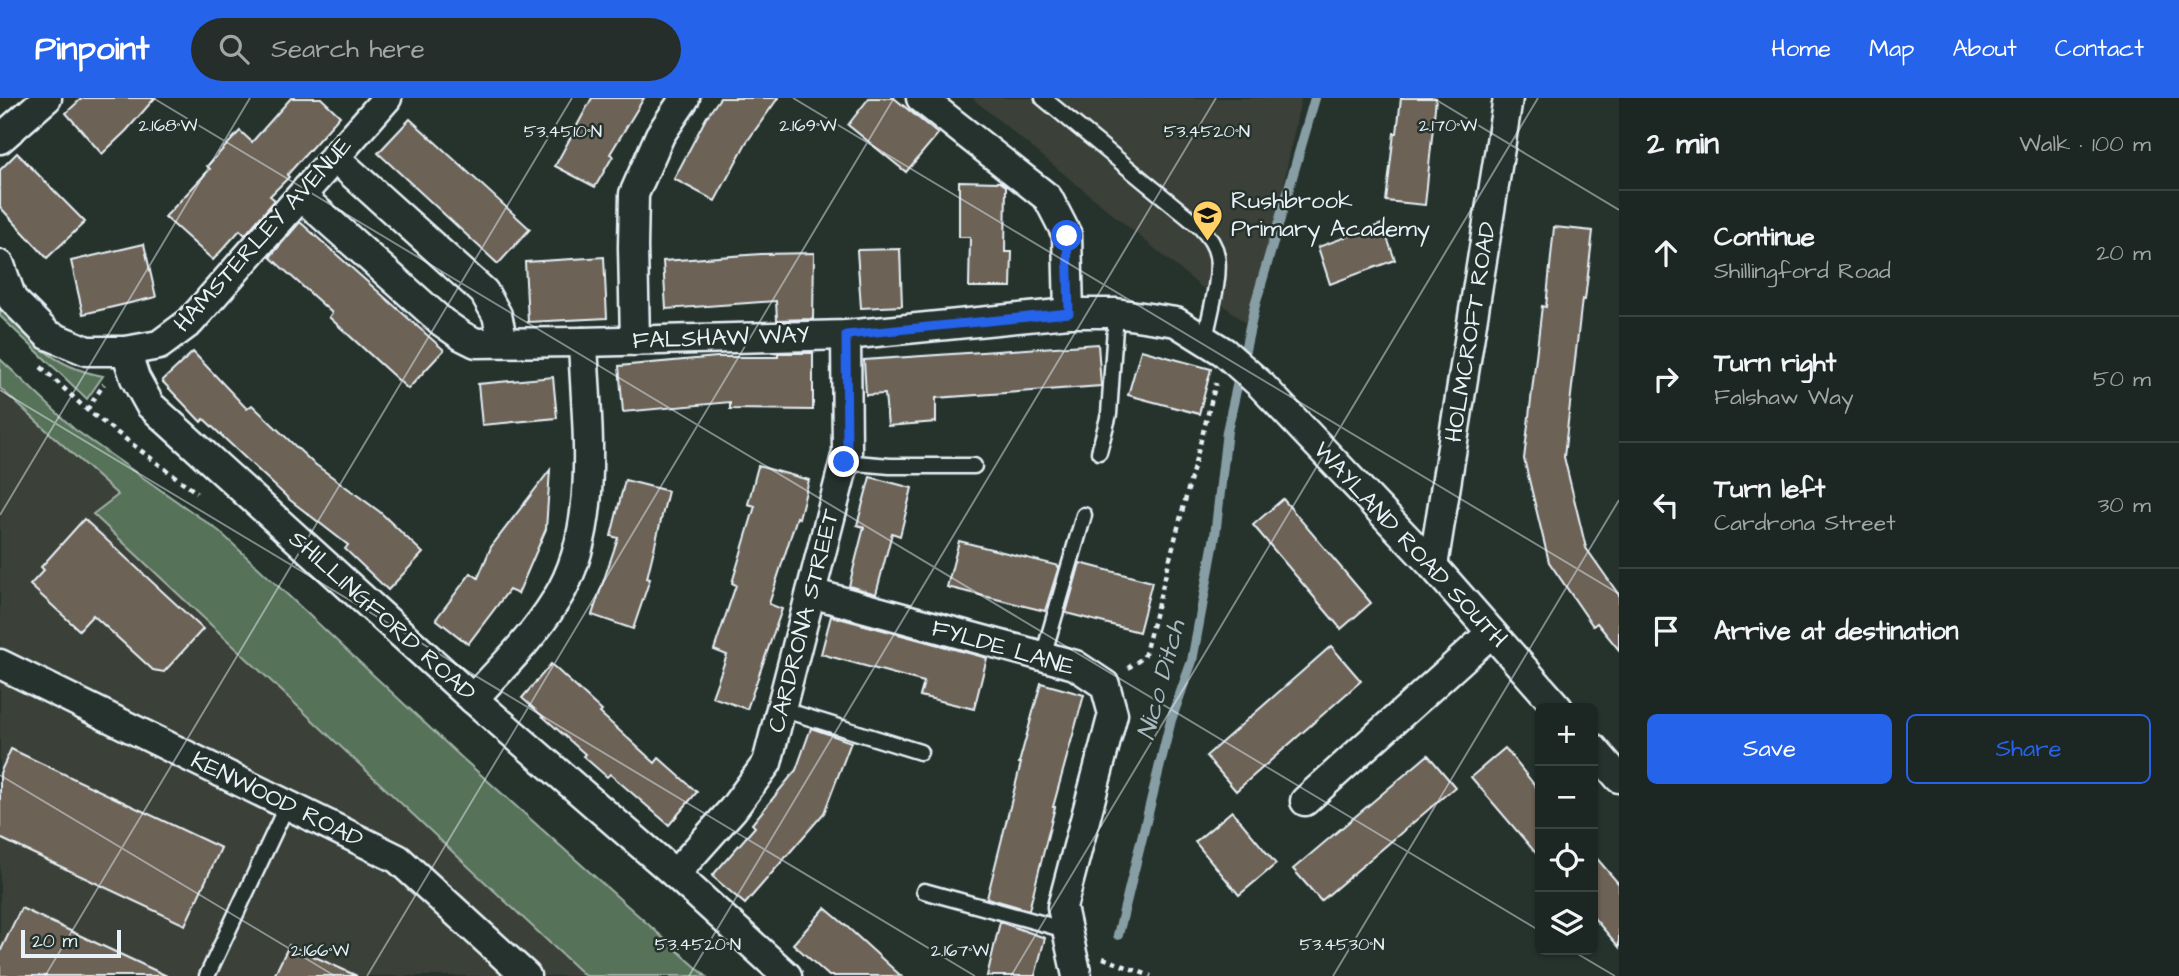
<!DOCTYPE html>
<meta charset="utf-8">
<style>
body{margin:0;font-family:"Architects Daughter",sans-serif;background:#252e2a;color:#f1f3f6}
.controls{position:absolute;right:21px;bottom:21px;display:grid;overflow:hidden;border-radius:10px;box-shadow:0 2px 5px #0004}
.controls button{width:63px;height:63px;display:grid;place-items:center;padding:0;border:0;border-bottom:2px solid #3a4340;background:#1c2622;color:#f1f3f6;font:35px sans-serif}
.scale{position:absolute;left:21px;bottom:18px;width:100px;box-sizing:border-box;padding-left:7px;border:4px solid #e8f1f8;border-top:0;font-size:19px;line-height:24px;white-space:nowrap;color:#e8f1f8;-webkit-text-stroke:5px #26332d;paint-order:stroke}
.stop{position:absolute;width:21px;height:21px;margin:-16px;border:5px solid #2563eb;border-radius:50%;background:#fff}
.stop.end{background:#2563eb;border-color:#fff;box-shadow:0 2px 7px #0008}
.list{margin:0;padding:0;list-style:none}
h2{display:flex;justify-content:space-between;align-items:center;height:91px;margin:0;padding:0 28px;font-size:30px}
h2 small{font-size:23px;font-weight:400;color:#a0a5a5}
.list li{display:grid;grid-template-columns:46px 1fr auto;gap:21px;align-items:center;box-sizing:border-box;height:126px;padding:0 28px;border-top:2px solid #3a4340}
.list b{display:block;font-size:26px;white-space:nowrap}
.list p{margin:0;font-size:23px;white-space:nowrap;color:#a0a5a5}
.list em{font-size:23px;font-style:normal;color:#a0a5a5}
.actions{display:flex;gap:14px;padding:21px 28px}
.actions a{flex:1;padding:16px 0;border:2px solid #2563eb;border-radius:10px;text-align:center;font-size:24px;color:#2563eb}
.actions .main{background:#2563eb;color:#fff}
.icon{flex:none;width:38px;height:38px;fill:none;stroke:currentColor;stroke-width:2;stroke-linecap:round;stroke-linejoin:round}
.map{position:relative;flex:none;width:1619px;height:878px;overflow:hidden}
header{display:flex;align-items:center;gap:42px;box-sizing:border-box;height:98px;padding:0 35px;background:#2563eb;color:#fff}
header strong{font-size:33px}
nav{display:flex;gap:38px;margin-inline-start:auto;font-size:24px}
.search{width:490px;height:63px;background:#252e2a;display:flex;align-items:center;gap:18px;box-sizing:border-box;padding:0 24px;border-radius:38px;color:#a0a5a5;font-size:26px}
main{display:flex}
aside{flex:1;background:#1c2622}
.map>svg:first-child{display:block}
.built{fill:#3b4139}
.green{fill:#577258;stroke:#a0b2a8;stroke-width:2}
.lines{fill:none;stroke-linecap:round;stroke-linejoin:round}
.stream{stroke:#879ea5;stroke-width:10}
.building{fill:#6c6256;stroke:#e8f1f8;stroke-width:2}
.service-casing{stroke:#e8f1f8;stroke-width:19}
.minor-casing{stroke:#e8f1f8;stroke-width:33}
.path{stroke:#e8f1f8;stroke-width:4.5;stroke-dasharray:5 5;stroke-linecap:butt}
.service{stroke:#26332d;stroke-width:14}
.minor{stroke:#26332d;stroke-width:28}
.route{stroke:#2563eb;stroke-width:9}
.ticks{fill:none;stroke:#e8f1f8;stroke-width:2;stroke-opacity:0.45}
.labels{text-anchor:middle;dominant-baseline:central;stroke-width:5;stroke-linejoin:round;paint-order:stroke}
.poi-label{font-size:24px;fill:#e8f1f8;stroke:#26332d;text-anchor:start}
.street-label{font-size:24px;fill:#e8f1f8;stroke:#26332d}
.water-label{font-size:26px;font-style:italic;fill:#a8b9c0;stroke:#26332d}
.ticks-label{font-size:18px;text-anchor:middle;fill:#e8f1f8;stroke:#26332d;stroke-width:5;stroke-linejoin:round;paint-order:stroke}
</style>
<header>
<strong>Pinpoint</strong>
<div class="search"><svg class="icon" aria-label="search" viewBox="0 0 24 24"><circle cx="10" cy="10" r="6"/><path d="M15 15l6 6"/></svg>Search here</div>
<nav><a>Home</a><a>Map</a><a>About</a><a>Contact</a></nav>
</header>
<main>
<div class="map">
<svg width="1619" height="878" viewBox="0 0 1619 878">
<rect width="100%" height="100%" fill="#26332d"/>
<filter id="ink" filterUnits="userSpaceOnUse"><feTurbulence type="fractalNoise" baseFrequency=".0143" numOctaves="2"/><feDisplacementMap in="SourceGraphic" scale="14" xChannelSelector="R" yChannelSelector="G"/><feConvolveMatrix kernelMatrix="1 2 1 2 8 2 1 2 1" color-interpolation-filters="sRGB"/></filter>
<g filter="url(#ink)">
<g class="built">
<path d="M 972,0 L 1301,0 L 1254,232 L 1200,188 Z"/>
<path d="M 0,290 L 118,398 L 94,417 L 587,878 L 0,878 Z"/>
</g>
<g class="green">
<path d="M 0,201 C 26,241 53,269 103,278 L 87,301 L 0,218 Z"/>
<path d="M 0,261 L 74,331 L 219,433 L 461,659 L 706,878 L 585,878 L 93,416 L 118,397 L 0,290 Z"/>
</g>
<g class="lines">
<path class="stream" d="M 1118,837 L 1171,622 L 1192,563 L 1215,438 L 1227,333 L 1255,207 L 1315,0"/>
</g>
<g class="building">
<path d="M 82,0 L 155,0 L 126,33 L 102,56 L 66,15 Z"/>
<path d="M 291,0 L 321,0 L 340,18 L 287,77 L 289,79 L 270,98 L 275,102 L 245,137 L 240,132 L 213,162 L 165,119 L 210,71 L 207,68 L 240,33 L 252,44 Z"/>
<path d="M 592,0 L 644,0 L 610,56 L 613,58 L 595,89 L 555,68 Z"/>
<path d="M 720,0 L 778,0 L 746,45 L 715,103 L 674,81 L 706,20 Z"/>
<path d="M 869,0 L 894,0 L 938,36 L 906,74 L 848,27 Z"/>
<path d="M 1401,0 L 1436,0 L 1425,107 L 1386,103 L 1394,35 L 1397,35 Z"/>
<path d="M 410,21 L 530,131 L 498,166 L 378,55 Z"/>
<path d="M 17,55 L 85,124 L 47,160 L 0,109 L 0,72 Z"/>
<path d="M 959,83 L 1000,84 L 1006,88 L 1005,154 L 1012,154 L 1011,189 L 969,189 L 970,139 L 959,139 Z"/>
<path d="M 300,124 L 444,252 L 408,291 L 329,219 L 332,215 L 270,159 Z"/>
<path d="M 1382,126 L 1395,162 L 1330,186 L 1318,149 Z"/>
<path d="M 1554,129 L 1593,133 L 1585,202 L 1582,201 L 1564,359 L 1586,450 L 1619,497 L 1619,552 L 1597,525 L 1593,528 L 1549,464 L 1524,361 L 1542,208 L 1546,209 Z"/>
<path d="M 144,146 L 156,199 L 83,216 L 71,163 Z"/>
<path d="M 900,151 L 902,208 L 861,210 L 857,152 Z"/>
<path d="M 814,155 L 813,221 L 777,222 L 776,203 L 666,211 L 663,163 L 761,156 Z"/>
<path d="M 604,159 L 607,220 L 528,224 L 525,164 Z"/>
<path d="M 1098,246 L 1101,288 L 936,300 L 936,324 L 888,328 L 885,296 L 866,297 L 864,262 Z"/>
<path d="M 1141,252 L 1211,271 L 1199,316 L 1128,297 Z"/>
<path d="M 193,254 L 247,311 L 252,307 L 312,364 L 380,414 L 423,455 L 388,492 L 345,451 L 348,447 L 290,402 L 204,321 L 201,324 L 162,283 Z"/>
<path d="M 778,255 L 813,255 L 813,312 L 730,311 L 730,304 L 623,314 L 619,268 L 717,259 L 778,259 Z"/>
<path d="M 553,279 L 557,320 L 482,327 L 478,286 Z"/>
<path d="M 758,368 L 809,382 L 799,420 L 797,419 L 769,506 L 782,511 L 747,611 L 712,599 L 727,557 L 714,552 L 736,487 L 732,485 L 755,408 L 748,406 Z"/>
<path d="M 550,372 L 546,431 L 518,496 L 509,492 L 468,546 L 436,521 L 471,475 L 478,480 L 491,449 Z"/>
<path d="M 870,379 L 912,390 L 900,438 L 892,435 L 876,496 L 849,488 L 864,429 L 857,427 Z"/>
<path d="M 625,382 L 668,393 L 647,480 L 650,481 L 633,531 L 592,517 L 618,440 L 611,438 Z"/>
<path d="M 1283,401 L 1371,505 L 1341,531 L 1253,427 Z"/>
<path d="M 84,421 L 203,531 L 164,574 L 153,572 L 93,517 L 79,532 L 30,487 L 44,472 L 41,469 Z"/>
<path d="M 959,443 L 1059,468 L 1045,513 L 947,489 Z"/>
<path d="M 1080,465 L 1152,484 L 1139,534 L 1066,515 Z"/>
<path d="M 831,518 L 987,560 L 974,611 L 920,598 L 924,584 L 821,556 Z"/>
<path d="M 1331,548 L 1361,583 L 1236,693 L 1206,658 Z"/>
<path d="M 551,566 L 602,613 L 600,615 L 655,665 L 659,660 L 697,694 L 669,727 L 610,676 L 607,679 L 583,658 L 585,656 L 522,600 Z"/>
<path d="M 1041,585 L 1084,597 L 1053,709 L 1055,709 L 1029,812 L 987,800 L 1021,665 L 1019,665 Z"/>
<path d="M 811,630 L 851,644 L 824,715 L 745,806 L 712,778 L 755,729 L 752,726 L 796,672 Z"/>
<path d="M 1505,650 L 1540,694 L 1540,760 L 1471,679 Z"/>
<path d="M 11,651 L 221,750 L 185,827 L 0,740 L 0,675 Z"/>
<path d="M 1428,657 L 1455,689 L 1321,803 L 1293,771 Z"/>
<path d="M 1232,713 L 1276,766 L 1239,797 L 1195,744 Z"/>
<path d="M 1593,756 L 1619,786 L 1619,849 L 1593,819 Z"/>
<path d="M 21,810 L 167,878 L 0,878 L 0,854 Z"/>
<path d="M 825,810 L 844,826 L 901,878 L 829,878 L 793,846 Z"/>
<path d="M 1000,824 L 1045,840 L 1035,878 L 987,878 Z"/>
<path d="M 289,847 L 357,878 L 274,878 Z"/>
</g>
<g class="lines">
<defs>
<g id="service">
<path d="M 1043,0 L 1200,129 C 1208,137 1215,146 1217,158 C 1221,181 1209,218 1205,242"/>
<path d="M 1099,354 L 1109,316 L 1116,215"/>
<path d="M 844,364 L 890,368 L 974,368"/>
<path d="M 1043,558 L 1084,417"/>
<path d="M 781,611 L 920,654"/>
<path d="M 924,793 L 1066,832"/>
<path d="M 207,878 L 287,707"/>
</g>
<g id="minor">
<path d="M 921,0 L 1048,100 L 1067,137 L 1069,215"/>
<path d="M 0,41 L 47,0"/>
<path d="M 334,59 L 484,194 L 497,217 L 503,244"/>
<path d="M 302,99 L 442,224 L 462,238 L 476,245 L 583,244 L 846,237 L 1069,215 L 1116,215 L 1176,224 L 1224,254 L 1260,286 L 1433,468 L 1558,610"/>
<path d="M 0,167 L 12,201 L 48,237 L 87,253 L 126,253 L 159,247 L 190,224 L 387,0"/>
<path d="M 635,243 L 633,149 L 634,96 L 660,37 L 685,0"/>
<path d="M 126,253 L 135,280 L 150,307 L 473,601 L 675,776 L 787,878"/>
<path d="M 1433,468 L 1508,0"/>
<path d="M 811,495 L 1075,567 L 1105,587 L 1113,616 L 1062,809 L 1077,878"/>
<path d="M 0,566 L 398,761 L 526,878"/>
<path d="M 473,601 C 502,570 534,538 556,502 C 602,430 586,326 583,244"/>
<path d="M 1593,650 L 1619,680"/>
<path d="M 1305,703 L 1491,535"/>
<path d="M 675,776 L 733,711 L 767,665 L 847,354 L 846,237"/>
</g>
</defs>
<use href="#service" class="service-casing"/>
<use href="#minor" class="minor-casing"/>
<g class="path">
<path d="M 41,269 L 87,312 L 197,395"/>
<path d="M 87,312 L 104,286"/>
<path d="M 1128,570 L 1144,559 L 1216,285"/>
<path d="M 1103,860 L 1151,878"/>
</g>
<use href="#service" class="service"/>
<use href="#minor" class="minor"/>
</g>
</g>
<g class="lines" filter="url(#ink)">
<path class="route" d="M 844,364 L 847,354 L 846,237 L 1069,215 L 1067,138"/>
</g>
<path class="ticks" d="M 153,0 L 1540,833M 793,0 L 1619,496M 1433,0 L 1619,112M 0,292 L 975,878M 0,417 L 250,0M 0,677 L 335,878M 1571,852 L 1615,878M 45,878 L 572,0M 367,878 L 894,0M 689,878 L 1216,0M 1011,878 L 1538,0M 1333,878 L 1619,402"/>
<defs>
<symbol id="school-pin" viewBox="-11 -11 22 30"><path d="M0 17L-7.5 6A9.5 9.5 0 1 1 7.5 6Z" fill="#ffd166" stroke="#26332d"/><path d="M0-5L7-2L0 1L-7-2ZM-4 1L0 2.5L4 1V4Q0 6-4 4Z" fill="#111"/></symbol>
</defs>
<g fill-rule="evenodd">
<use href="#school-pin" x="1190" y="100" width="35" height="47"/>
</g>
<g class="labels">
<g class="poi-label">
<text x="1231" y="103">Rushbrook<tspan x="1231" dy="28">Primary Academy</tspan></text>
</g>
<g class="street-label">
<text transform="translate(263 137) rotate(-48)">HAMSTERLEY AVENUE</text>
<text transform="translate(1471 234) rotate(-81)">HOLMCROFT ROAD</text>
<text transform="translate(721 240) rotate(-2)">FALSHAW WAY</text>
<text transform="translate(1410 447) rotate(47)">WAYLAND ROAD SOUTH</text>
<text transform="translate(382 518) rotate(42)">SHILLINGFORD ROAD</text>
<text transform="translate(804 523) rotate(-76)">CARDRONA STREET</text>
<text transform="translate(1003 550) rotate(16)">FYLDE LANE</text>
<text transform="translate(277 702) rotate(26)">KENWOOD ROAD</text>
</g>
<g class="water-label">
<text transform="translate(1161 582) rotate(-75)">Nico Ditch</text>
</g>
</g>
<g class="ticks-label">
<text x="168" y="33">2.168°W</text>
<text x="808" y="33">2.169°W</text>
<text x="1448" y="33">2.170°W</text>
<text x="563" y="39">53.4510°N</text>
<text x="1207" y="39">53.4520°N</text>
<text x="698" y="852">53.4520°N</text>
<text x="1342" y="852">53.4530°N</text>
<text x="320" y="858">2.166°W</text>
<text x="960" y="858">2.167°W</text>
</g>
</svg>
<div class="controls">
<button>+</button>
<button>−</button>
<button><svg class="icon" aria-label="locate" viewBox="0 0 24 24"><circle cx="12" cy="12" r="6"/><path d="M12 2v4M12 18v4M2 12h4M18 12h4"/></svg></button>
<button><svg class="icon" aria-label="layers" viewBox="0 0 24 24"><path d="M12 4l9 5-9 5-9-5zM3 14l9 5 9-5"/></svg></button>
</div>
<div class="scale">20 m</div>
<div class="stop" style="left:1067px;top:138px"></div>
<div class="stop end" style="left:844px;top:364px"></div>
</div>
<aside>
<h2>2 min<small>Walk · 100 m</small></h2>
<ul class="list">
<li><svg class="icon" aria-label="ahead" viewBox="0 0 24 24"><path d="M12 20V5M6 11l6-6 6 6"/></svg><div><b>Continue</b><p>Shillingford Road</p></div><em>20 m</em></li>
<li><svg class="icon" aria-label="right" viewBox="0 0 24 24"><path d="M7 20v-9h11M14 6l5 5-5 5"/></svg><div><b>Turn right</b><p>Falshaw Way</p></div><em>50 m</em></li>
<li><svg class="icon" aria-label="left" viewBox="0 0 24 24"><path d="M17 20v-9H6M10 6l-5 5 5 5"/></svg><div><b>Turn left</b><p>Cardrona Street</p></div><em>30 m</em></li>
<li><svg class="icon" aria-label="arrive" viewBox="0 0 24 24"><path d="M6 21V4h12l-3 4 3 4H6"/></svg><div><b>Arrive at destination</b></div></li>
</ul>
<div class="actions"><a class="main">Save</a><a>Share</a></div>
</aside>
</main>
